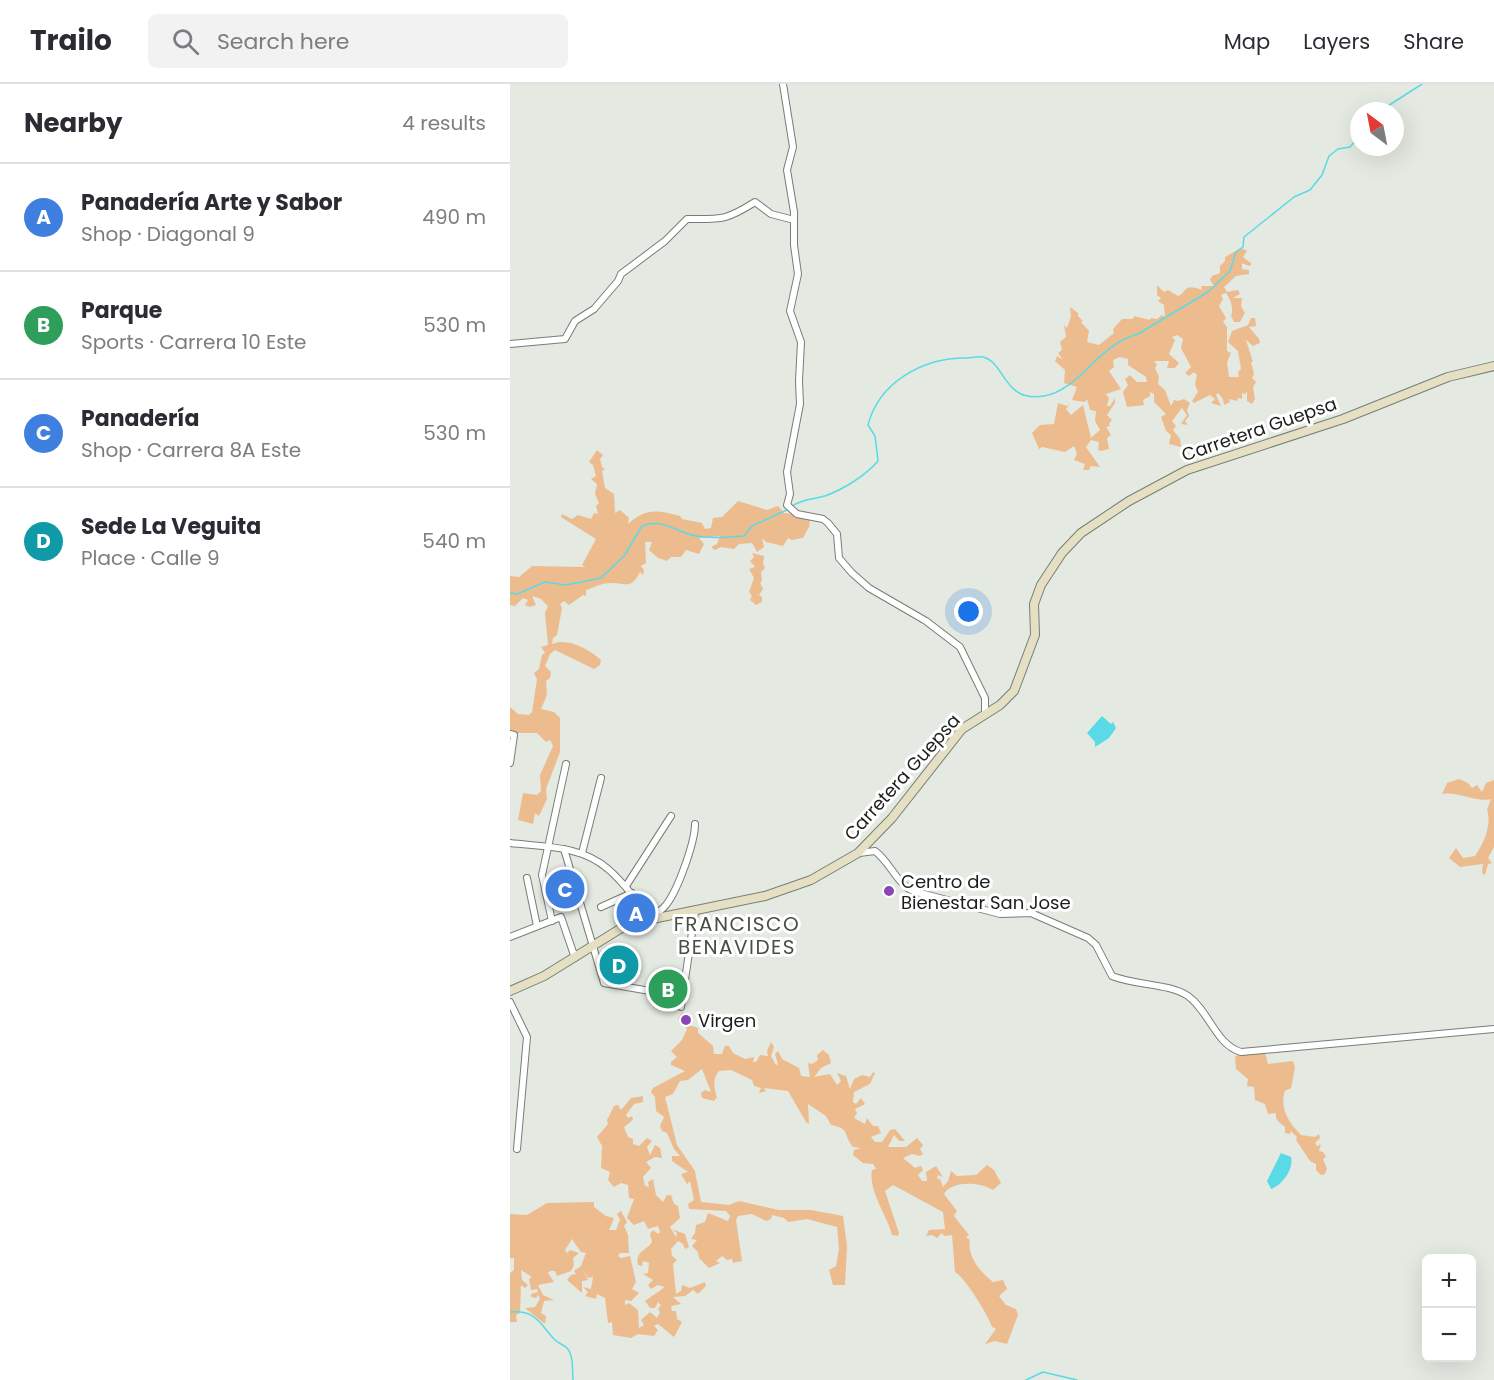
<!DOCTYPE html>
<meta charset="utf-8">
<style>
body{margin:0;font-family:Poppins,sans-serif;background:#f2f2f3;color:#2b2b33}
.controls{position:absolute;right:18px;bottom:18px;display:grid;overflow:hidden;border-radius:9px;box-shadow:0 6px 24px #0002}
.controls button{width:54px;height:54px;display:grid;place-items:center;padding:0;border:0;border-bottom:2px solid #e1e1e2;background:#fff;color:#2b2b33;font:30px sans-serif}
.compass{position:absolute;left:840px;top:18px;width:54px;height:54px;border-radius:50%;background:#fff;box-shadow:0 6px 24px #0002;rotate:328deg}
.you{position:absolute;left:459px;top:528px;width:21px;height:21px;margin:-15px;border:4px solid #fff;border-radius:50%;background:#1a73e8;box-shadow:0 0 0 9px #1a73e833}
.badge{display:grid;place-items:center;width:39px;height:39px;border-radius:50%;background:#8a45b9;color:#fff;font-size:20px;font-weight:700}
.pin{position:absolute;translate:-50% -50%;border:3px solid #fff;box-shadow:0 2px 6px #0006}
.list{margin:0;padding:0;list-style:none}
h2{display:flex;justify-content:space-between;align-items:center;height:78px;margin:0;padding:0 24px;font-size:26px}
h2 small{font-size:20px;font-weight:400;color:#7c7c81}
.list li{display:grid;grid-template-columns:39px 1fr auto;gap:18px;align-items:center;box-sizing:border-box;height:108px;padding:0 24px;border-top:2px solid #e1e1e2}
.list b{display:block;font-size:22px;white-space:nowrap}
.list p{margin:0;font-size:20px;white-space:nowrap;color:#7c7c81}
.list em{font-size:20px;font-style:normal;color:#7c7c81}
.icon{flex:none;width:33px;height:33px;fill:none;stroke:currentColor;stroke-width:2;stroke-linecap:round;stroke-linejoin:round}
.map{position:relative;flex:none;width:984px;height:1296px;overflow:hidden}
header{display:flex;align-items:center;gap:36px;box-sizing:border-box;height:84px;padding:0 30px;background:#fff;border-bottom:2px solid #e1e1e2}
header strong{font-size:28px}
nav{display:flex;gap:33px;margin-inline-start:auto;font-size:21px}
.search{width:420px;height:54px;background:#f2f2f3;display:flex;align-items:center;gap:15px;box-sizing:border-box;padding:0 21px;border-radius:9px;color:#7c7c81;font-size:22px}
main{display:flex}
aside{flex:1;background:#fff}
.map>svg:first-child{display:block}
.green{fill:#edbc8e}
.water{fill:#59dae6}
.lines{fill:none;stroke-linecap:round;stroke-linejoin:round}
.stream{stroke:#59dae6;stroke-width:1.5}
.street-casing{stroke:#787d76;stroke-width:8}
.secondary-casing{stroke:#787d76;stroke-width:10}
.street{stroke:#fff;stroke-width:6}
.secondary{stroke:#e5e0c3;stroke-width:8}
.poi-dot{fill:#8a45b9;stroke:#fff;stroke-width:2}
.labels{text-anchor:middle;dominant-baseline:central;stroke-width:6;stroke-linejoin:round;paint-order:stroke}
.street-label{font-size:18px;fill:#1c1e1b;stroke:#fff}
.poi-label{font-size:18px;fill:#1c1e1b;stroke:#fff;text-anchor:start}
.neighbourhood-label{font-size:20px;letter-spacing:1.5px;fill:#4a4e48;stroke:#fff}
</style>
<header>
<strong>Trailo</strong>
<div class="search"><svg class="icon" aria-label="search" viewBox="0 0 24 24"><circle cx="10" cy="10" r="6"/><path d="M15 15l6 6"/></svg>Search here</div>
<nav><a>Map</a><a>Layers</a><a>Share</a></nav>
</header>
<main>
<aside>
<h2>Nearby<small>4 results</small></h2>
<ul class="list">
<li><span class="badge" style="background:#3f7fe0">A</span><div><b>Panadería Arte y Sabor</b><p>Shop · Diagonal 9</p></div><em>490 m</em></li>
<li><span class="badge" style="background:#2e9e5b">B</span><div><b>Parque</b><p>Sports · Carrera 10 Este</p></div><em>530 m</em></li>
<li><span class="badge" style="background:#3f7fe0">C</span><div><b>Panadería</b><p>Shop · Carrera 8A Este</p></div><em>530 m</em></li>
<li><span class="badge" style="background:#0f9aa8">D</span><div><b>Sede La Veguita</b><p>Place · Calle 9</p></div><em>540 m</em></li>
</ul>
</aside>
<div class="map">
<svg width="984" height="1296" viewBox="0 0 984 1296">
<rect width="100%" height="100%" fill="#e4e9e2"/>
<g class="green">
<path d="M 731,164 L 737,167 L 733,173 L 742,180 L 739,182 L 732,179 L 732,185 L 739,186 L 739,190 L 726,192 L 714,203 L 717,208 L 728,206 L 730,210 L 723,214 L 732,214 L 731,222 L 735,229 L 730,238 L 724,238 L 721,232 C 724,225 721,216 716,209 L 711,211 L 713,215 L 709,222 L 716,234 L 713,238 L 717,243 L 717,267 L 721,269 L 717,278 L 719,293 L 729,293 L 728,288 L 731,285 L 728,267 L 718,258 L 722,247 L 738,241 L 741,234 L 745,234 L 746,242 L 739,243 L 749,255 L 750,259 L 743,262 L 736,256 L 743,278 L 741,278 L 744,290 L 742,294 L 746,298 L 743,303 L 745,315 L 742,320 L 737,317 L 737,307 L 735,310 L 732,309 L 732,315 L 728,314 L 727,317 L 719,315 L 720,318 L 714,321 L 713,315 L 708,309 L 706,311 L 711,322 L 701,319 L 705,315 L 700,311 L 684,319 L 682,317 L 688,308 L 685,300 L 687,291 L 684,288 L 679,292 L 675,289 L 681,283 L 671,264 L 673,255 L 667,251 L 662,253 L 665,256 L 659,270 L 669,279 L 665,284 L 657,284 L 659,277 L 644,277 L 647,281 L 645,284 L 649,293 L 648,300 L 655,306 L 661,322 L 664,316 L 668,317 L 674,315 L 680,319 L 677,326 L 679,332 L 675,337 L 678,341 L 671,340 L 677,331 L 672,324 L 662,337 L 666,342 L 663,346 L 670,355 L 671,363 L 659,360 L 661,351 L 656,347 L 651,333 L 656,330 L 644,318 L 644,310 L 640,308 L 640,312 L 633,316 L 634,321 L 617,323 L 613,308 L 618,301 L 615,295 L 620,291 L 627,298 L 637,298 L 636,293 L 618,281 L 618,275 L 610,273 L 603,276 L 604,283 L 599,287 L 611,305 L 596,310 L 599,314 L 597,322 L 600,322 L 605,314 L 605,319 L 597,331 L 602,336 L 599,340 L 600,342 L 596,343 L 601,351 L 597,354 L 599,365 L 591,367 L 588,366 L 589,358 L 581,356 L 576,363 L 590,383 L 581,382 L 579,386 L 573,386 L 575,380 L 564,376 L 567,370 L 564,362 L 555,368 L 532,363 L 529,365 L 522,349 L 530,341 L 544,340 L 548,319 L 557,322 L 560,320 L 556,325 L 561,331 L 573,321 L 581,354 L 590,346 L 585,337 L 586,327 L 580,326 L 577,315 L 575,318 L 562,316 L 567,303 L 554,299 L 555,286 L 545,277 L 547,272 L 553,276 L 548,269 L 552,266 L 550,258 L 556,253 L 554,241 L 557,244 L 561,232 L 560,223 L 568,229 L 568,232 L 573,237 L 571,238 L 579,247 L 577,258 L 589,261 L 604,249 L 603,245 L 612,235 L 623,235 L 624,232 L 640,236 L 641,234 L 647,235 L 652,231 L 655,233 L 654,221 L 648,217 L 651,214 L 647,211 L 647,201 L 654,208 L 658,206 L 668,212 C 677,209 673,198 692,206 L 691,202 L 704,202 L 700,196 L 702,192 L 710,189 L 710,182 L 715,177 L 715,173 Z"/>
<path d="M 87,366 L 93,371 L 90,375 L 92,383 L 95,385 L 92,387 L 95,404 L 104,410 L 105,429 L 110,426 L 119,434 L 118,440 C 136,424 147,426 170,432 L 172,435 L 192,439 L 195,445 L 201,444 L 203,434 L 212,433 L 228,417 L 257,426 L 268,422 L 274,429 L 287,430 L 290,434 L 300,434 L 299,443 L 293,454 L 282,456 L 278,454 L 273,462 L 256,458 L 252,454 L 254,463 L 247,468 L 242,459 L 229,460 L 224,465 L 211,463 L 205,466 L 201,463 L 207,460 L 210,452 L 189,454 L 194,460 L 189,470 L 176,466 L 171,473 L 161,473 L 157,477 L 148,474 L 139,466 L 142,458 L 135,458 L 136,479 L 131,482 L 134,486 L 133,491 L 130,488 C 120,507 117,498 99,499 C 92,499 83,504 76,506 L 76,512 L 73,511 L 59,521 L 54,517 L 50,520 L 52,524 L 47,551 L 43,554 L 42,560 C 57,553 79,565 91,576 L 90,581 L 84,585 L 45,566 L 40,570 L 35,582 L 41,588 L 40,594 L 36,597 L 37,611 L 31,625 L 44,628 L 50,634 L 50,668 L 36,705 L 37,715 L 29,732 L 25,729 L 23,740 L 8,736 L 13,709 L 27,711 L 31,707 L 30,691 L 43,662 L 40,656 L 36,658 L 27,649 L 4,649 L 0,646 L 0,623 L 8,630 L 19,631 L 22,628 L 27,595 L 24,589 L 29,585 L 32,571 L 35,569 L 31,563 L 38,561 L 35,529 L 38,522 L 31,515 L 22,512 L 26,521 L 20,523 L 15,521 L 18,516 L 13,514 L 5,522 L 0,521 L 0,492 L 9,493 L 22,482 L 75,483 L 72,481 L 86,455 L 51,433 L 52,430 L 62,435 L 68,431 L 81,435 L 84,429 L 88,430 L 86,422 L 89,419 L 85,410 L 87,400 L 81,395 L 86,392 L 83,381 L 79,378 Z"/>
<path d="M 242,469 L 254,472 L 253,480 L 255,484 L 251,488 L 252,497 L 250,499 L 253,505 L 249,511 L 252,513 L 252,518 L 246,521 L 240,516 L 242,512 L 239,508 L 244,494 L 239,485 L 245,483 L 240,477 L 244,473 Z"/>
<path d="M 949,695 L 958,699 L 962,704 L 967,701 L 972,708 L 976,699 L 984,696 L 984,763 L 978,774 L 982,779 L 978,780 L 975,791 L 972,789 L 973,780 L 950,783 L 939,774 L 946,764 L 953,774 L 965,772 C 974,759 982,741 977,726 L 981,715 C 966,719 949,707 932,710 L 937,699 Z"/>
<path d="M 152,889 L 170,893 L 173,890 L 164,922 L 146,918 Z"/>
<path d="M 172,928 L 179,941 L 188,944 L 188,949 L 203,962 L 204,970 L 212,970 L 215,962 L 219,962 L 223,969 L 235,975 L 244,973 L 243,978 L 246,978 L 250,971 L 258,972 L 257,967 L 261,958 L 264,963 L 261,972 L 266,981 L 268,980 L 265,970 L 268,967 L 272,975 L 289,984 L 291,992 L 300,993 L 298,979 L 302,980 L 308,976 L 307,971 L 313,966 L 319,971 L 321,979 L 311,984 L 304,993 L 320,990 L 327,1001 L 331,997 L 327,989 L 336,992 L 340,1005 L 344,995 L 352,991 L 360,993 L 363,988 L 365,989 L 360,1000 L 344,1008 L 343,1018 L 346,1020 L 351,1014 L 355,1020 L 345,1025 L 347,1029 L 344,1034 L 355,1040 L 357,1034 L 363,1042 L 368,1042 L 371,1049 L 361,1053 L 365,1058 L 372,1058 L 380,1046 L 385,1045 L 395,1057 L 389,1057 L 384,1051 L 378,1063 L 396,1063 L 407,1054 L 413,1061 L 410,1065 L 413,1070 L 410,1072 L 402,1070 L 393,1074 L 405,1084 L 411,1082 L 413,1086 L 408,1091 L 412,1097 L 417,1097 L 416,1088 L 426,1082 L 433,1093 L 428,1091 L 427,1095 L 430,1095 L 433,1103 L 438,1097 L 441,1087 L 447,1092 L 466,1091 L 477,1081 L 484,1086 L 491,1099 L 483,1106 C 471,1098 442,1096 434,1110 L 447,1127 L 444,1132 L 459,1151 L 456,1153 L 460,1156 C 457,1172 470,1188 483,1198 L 493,1196 L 497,1205 L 489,1212 L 496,1221 L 506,1225 L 508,1231 L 497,1260 L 485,1257 L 475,1260 L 486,1245 L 482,1243 C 480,1234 454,1192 445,1188 L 442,1151 L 434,1152 L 432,1149 L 427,1154 L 422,1151 L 416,1152 L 419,1146 L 435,1145 L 433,1128 L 383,1101 L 375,1107 L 389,1149 L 388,1152 L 382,1151 C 378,1133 358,1107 362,1086 L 366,1085 L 363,1080 L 353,1079 L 343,1071 L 344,1066 L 351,1064 L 343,1063 C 332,1049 341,1045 321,1041 L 316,1032 L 298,1020 L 299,1040 L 296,1038 L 278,1007 L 254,1004 L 256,1007 L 249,1009 L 251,1004 L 244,1002 L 242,996 L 221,986 L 209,987 C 202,995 204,1004 207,1013 L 204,1017 L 192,1014 L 191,1009 L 195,1006 L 201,1008 L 192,985 L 178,996 L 170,997 L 163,1010 L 155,1013 L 167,1061 L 185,1087 L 191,1118 L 219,1121 L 229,1117 L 269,1126 L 301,1126 L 333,1132 L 337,1162 L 335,1201 L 323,1201 L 319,1186 L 326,1182 L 329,1165 L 327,1143 L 297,1135 L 278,1138 L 274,1134 L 262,1131 L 261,1135 L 256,1137 L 242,1130 L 228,1132 L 226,1136 L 232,1177 L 223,1179 L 222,1175 L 217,1176 L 212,1172 L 206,1177 L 210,1179 L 199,1184 L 189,1174 L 188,1168 L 182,1162 L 187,1156 L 181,1155 L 185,1149 L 186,1141 L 195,1138 L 198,1129 L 218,1137 L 220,1132 L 216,1127 L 179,1125 L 178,1120 L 184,1116 L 180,1097 L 177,1100 L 171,1090 L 178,1088 L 162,1077 L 162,1072 L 170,1072 L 164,1065 L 157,1049 L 152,1047 L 150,1042 L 154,1033 L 146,1027 L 145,1013 L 141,1008 L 143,1004 L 175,987 L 161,981 L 161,978 L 167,973 L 161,967 L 172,956 L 177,945 L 168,935 Z"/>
<path d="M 755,968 L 758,980 L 783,977 L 785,983 L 781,1004 L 775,1007 C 769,1024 779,1039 791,1051 L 805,1053 L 809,1050 L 810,1054 L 805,1059 L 807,1062 L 811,1060 L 809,1067 L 813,1068 L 816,1073 L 813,1075 L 817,1085 L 815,1090 L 811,1091 L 806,1086 L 806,1080 L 800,1077 L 786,1056 L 787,1053 L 781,1047 L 780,1050 L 775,1049 L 775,1043 C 770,1038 765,1037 766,1029 L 758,1030 L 755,1020 L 745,1016 L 744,1003 L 737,1002 L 738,995 L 726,985 L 725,973 L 729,970 Z"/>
<path d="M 133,1012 L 133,1018 L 124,1020 L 116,1031 L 118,1034 L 122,1032 L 123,1036 L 114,1043 L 118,1053 L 123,1055 L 123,1060 L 129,1062 L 137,1054 L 142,1057 L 137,1063 L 140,1071 L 145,1061 L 150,1064 L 152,1074 L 145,1073 L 136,1078 L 141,1084 L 133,1093 L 135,1102 L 139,1103 L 138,1098 L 143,1095 L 146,1111 L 153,1118 L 157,1111 L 161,1111 L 164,1120 L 168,1122 L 170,1134 L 160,1143 L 166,1153 L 167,1149 L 162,1145 L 175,1150 L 179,1163 L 175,1165 L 173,1160 L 168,1157 L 161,1165 L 162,1172 L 167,1176 L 163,1180 L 166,1210 L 171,1207 L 172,1201 L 180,1204 L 195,1198 L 196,1202 L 188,1210 L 183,1206 L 175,1212 L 163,1213 L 171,1220 L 161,1222 L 162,1227 L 166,1227 L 167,1235 L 172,1238 L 164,1253 L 148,1240 L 144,1242 L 148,1246 L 144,1252 L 128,1250 L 121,1254 L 103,1251 L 102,1238 L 98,1239 L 95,1214 L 87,1210 L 86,1215 L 75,1212 L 78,1208 L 73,1203 L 81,1205 L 83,1193 L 78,1194 L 73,1186 L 78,1196 L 72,1197 L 72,1209 L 57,1196 L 61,1191 L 66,1190 L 64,1187 L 71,1182 L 76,1169 L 71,1168 L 62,1155 L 55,1166 L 57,1169 L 60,1166 L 69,1169 L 63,1174 L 64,1181 L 61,1187 L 47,1192 L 45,1187 L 40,1187 L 38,1189 L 44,1198 L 28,1201 L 33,1211 L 44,1216 L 34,1217 L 31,1229 L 36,1232 L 35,1240 L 15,1224 L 25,1223 L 30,1215 L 28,1211 L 26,1214 L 21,1213 L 21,1210 L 28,1208 L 27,1205 L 21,1206 L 19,1195 L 22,1193 L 11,1186 L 12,1196 L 18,1201 L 15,1204 L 11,1201 L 10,1229 L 6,1231 L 7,1238 L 0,1238 L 0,1189 L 4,1186 L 4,1174 L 0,1174 L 0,1130 L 17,1131 L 37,1119 L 84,1118 L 84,1123 L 96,1132 L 104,1134 L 99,1146 L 106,1146 L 110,1136 L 107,1130 L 111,1127 L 117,1138 L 114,1142 L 118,1151 L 119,1169 L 110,1169 L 108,1172 L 111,1174 L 120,1172 L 126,1198 L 122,1205 L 129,1209 L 121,1217 L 115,1216 L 115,1221 L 119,1219 L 128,1226 L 129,1244 L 134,1241 L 131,1236 L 140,1228 L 147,1234 L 150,1228 L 148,1225 L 151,1221 L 148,1218 L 145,1224 L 140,1224 L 135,1217 L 155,1203 L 148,1201 L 141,1205 L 138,1201 L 143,1196 L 133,1190 L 138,1189 L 139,1179 L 133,1177 L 132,1182 L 128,1181 C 125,1167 136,1167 142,1158 L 140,1150 L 143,1146 L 148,1150 L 150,1148 L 148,1142 L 138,1145 L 134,1137 L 124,1141 L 117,1134 L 124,1115 L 119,1114 L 118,1101 L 111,1099 L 104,1103 L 98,1096 L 100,1088 L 91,1084 L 92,1062 L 87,1053 L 98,1040 L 97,1036 L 104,1022 L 108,1021 L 111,1026 L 121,1014 Z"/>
</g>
<g class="water">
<path d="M 592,632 L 601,640 L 603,638 L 606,644 L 599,654 L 585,663 L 585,658 L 577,649 Z"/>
<path d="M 771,1069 L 781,1073 C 784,1085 772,1101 761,1105 L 757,1097 Z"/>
</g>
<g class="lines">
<g class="stream">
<path d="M 870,27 L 912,0"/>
<path d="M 282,422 C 292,415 304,415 315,412 C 334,405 355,392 368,377 L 365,352 L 358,341 C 369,298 413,274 455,274 C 460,274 468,272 473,273 C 496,279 493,319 534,312 C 570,306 588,260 628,250 L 698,208 L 720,187 L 726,168 L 733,163 L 734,153 L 784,113 L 800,106 L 812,91 L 819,72 L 828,65 L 840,63 L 849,53"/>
<path d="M 0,509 L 7,510 L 35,498 L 56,501 L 91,494 L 114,472 L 132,442 C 153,434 166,448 186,452 C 202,455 218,453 234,452 L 242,442 L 279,425"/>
<path d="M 0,1228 C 27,1226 29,1239 45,1256 C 48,1259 54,1261 57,1264 C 64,1272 62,1286 63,1296"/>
<path d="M 516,1296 L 533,1288 L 567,1296"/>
</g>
<defs>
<g id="street">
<path d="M 273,0 L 283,63 L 277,86 L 284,128 L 284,161 L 288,190 L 280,227 L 291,258 L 289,297 L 290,320 L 277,388 L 280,410 L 277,421 L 287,430 L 313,435 L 318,439 L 327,450 L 329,474 L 342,489 L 359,504 L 416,537 L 450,563 L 475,614 L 475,631"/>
<path d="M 0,260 L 55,255 L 65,237 L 84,225 L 108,197 L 111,190 L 155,157 L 177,135 C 211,135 215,137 245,118 L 261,130 L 284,136"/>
<path d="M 0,650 L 4,651 L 0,679"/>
<path d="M 0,759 C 33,763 71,761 98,785 C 115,799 126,818 142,833 C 147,829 153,825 156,821 C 168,806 185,758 185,740"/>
<path d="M 54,765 L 94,899 L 140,907"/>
<path d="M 72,769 L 91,694"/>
<path d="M 349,769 L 365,767 C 380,778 387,800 403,807 L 490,830 L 521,829 L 578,854 L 586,861 L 602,892 C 627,902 658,899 678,912 C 699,927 706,961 731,968 L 984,945"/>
<path d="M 17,794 L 27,842"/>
<path d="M 116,802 L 161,732"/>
<path d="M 91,823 L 122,809"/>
<path d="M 42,837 L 32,791 L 56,680"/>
<path d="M 0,853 L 51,833 L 65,874"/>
<path d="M 0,918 L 17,953 L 7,1065"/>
<path d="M 171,923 L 185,828"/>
</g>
<path id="secondary" d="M 0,907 L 34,892 L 118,840 L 255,812 L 301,796 L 348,769 L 382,734 L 452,645 L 490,621 L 504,607 L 525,551 L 524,520 L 531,501 L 552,469 L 571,449 L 619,417 L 677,386 L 833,335 L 938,293 L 984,282"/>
</defs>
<use href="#street" class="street-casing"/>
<use href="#secondary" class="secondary-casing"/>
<use href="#street" class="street"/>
<use href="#secondary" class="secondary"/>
</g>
<g class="poi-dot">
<circle cx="379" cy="807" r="6"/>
<circle cx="176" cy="936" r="6"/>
</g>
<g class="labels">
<g class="street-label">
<text transform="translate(749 345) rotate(-19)">Carretera Guepsa</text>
<text transform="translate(392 693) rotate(-48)">Carretera Guepsa</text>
</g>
<g class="poi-label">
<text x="391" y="797">Centro de<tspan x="391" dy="21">Bienestar San Jose</tspan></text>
<text x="188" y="936">Virgen</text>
</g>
<g class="neighbourhood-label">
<text x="227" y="840">FRANCISCO<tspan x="227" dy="23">BENAVIDES</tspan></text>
</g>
</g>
</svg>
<div class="controls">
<button>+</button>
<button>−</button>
</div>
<svg class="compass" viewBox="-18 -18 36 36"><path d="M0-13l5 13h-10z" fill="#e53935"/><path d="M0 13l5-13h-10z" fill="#7c7c81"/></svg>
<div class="you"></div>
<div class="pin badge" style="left:126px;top:829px;background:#3f7fe0">A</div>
<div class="pin badge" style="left:158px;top:905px;background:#2e9e5b">B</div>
<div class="pin badge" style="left:55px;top:805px;background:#3f7fe0">C</div>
<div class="pin badge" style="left:109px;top:881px;background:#0f9aa8">D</div>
</div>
</main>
